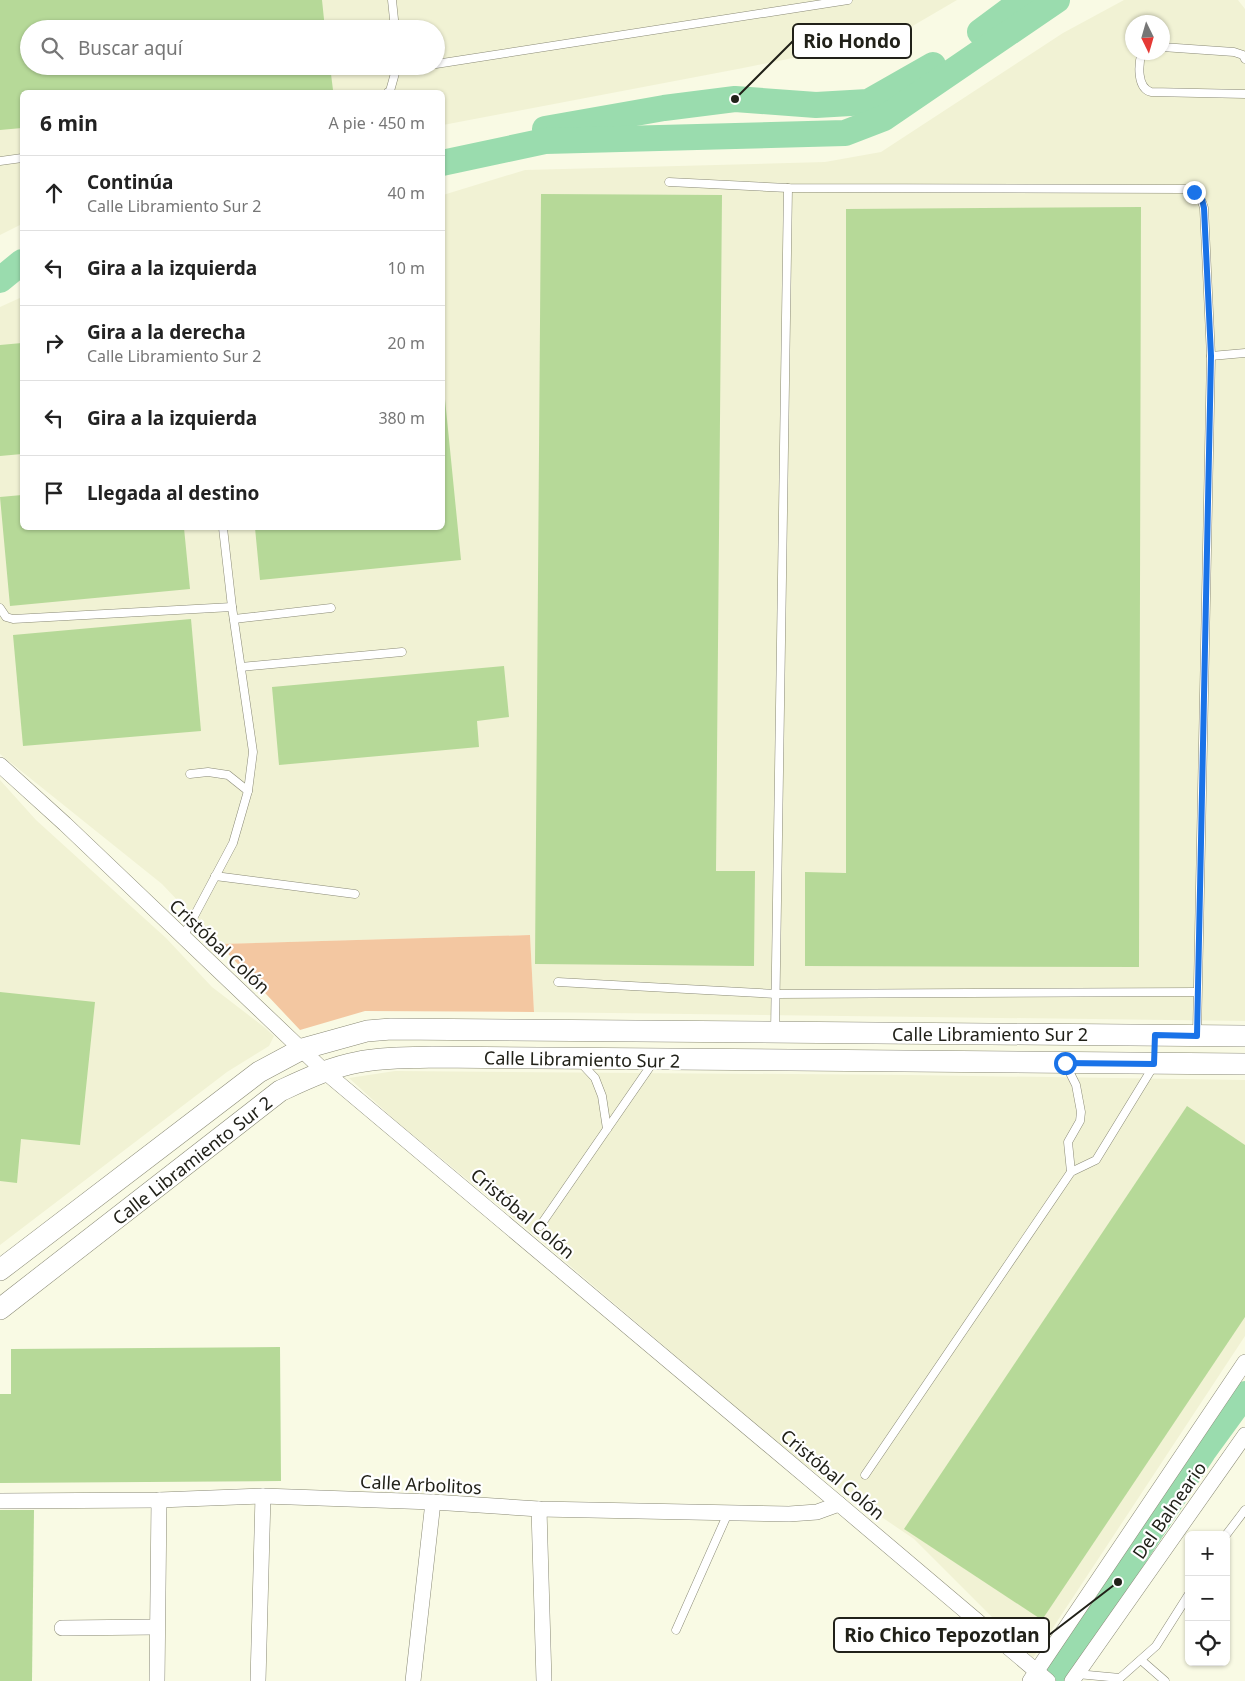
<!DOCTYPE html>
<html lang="es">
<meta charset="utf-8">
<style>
body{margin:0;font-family:"Noto Sans",sans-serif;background:#f2f2f2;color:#222}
.controls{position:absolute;right:15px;bottom:15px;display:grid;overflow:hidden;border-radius:8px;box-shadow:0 1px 4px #0004}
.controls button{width:45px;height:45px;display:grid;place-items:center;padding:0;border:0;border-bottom:1px solid #e0e0e0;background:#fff;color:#222;font:25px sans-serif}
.compass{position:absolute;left:1125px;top:15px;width:45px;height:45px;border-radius:50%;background:#fff;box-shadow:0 1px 4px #0004;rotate:175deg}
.stop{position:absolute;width:15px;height:15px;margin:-11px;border:4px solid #1a73e8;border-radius:50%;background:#fff}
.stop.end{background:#1a73e8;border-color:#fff;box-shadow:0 1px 5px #0008}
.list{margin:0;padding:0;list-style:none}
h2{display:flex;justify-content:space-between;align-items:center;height:65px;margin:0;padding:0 20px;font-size:21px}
h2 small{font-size:16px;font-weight:400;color:#767676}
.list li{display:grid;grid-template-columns:32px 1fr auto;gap:15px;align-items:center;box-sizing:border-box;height:75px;padding:0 20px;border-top:1px solid #e0e0e0}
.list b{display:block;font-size:19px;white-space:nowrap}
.list p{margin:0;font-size:16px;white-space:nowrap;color:#767676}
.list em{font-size:16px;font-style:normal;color:#767676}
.icon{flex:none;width:28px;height:28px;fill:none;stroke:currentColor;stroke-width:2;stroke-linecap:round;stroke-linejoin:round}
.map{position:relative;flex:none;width:1245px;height:1681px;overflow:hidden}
.search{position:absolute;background:#fff;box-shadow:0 1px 4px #0004;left:20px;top:20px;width:425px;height:55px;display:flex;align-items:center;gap:12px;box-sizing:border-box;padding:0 18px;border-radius:28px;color:#767676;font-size:19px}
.panel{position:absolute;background:#fff;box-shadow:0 1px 4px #0004;left:20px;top:90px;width:425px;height:440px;border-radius:8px}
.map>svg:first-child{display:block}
.built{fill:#f1f2d4;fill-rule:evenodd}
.green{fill:#f3c7a1}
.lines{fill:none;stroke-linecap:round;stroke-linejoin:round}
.river{stroke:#9adcae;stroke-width:26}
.building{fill:#b6d998}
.lane-casing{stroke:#8a8a76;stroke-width:9}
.street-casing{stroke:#8a8a76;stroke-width:16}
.secondary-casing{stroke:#8a8a76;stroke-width:22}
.lane{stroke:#fff;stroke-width:8}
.street{stroke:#fff;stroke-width:15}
.secondary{stroke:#fff;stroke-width:21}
.route{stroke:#1a73e8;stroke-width:6}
.labels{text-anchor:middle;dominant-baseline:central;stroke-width:4.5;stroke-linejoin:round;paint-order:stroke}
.street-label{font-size:18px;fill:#212119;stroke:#fff}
.leader{fill:none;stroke:#212119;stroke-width:2}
.callout-dot{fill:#212119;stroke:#fff;stroke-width:2}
.callout{fill:#fff;stroke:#212119;stroke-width:2}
.callout-label{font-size:19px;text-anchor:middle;font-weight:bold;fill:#212119}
</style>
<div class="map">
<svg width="1245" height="1681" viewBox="0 0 1245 1681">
<rect width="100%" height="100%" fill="#f9fae4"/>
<g class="built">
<path d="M 0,0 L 957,0 L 892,38 L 743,68 L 443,125 L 442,92 L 22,92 L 22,224 L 0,235 ZM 29,29 L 436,29 L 436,66 L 29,66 Z"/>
<path d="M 1124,0 L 1238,0 L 1245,9 L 1245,1021 L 534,1012 L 530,935 L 219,944 L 162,884 L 0,754 L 0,307 L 22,297 L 22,528 L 442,528 L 443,195 L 525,170 L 825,162 L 881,152 L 1063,33 ZM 1132,22 L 1162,22 L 1162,52 L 1132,52 Z"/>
<path d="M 0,780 L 36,820 L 166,938 L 212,987 L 264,1027 L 274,1036 L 269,1046 L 227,1072 L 0,1245 Z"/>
<path d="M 395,1071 L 908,1075 L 1245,1080 L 1245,1336 L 1033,1658 L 914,1539 L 799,1461 L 514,1218 L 396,1121 L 349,1078 Z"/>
</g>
<path class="green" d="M 530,935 L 534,1012 L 365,1011 L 300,1030 L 219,944 Z"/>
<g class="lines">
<g class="river">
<path d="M 980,32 L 1023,0"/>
<path d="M 545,129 L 664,108 L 735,99 L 816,105 L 868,102 L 933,65"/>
<path d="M 442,163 L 545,141 L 845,133 L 884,118 L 1057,0"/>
<path d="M 0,280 L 22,262"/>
<path d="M 1052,1681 L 1203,1452 L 1245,1394"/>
</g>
</g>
<g class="building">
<path d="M 0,0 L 322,0 L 325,29 L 29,29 L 29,66 L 330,66 L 333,90 L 311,92 L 22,92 L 22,128 L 0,130 Z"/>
<path d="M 541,194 L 722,195 L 716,871 L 755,871 L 754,966 L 535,964 Z"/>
<path d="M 1141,207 L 1139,967 L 805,966 L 805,872 L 846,873 L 846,209 Z"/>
<path d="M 22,343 L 22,454 L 0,456 L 0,345 Z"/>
<path d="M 442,389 L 444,389 L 461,560 L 260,580 L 255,528 L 442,528 Z"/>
<path d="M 22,495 L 22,528 L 184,528 L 190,589 L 10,606 L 0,497 Z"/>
<path d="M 191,619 L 201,731 L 23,746 L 13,635 Z"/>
<path d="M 504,666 L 509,717 L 477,721 L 479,747 L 279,765 L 272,687 Z"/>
<path d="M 0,992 L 95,1002 L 80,1145 L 21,1139 L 17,1183 L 0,1181 Z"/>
<path d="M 1187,1106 L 1245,1145 L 1245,1317 L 1042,1620 L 904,1529 Z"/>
<path d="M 280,1347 L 281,1481 L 0,1483 L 0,1394 L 11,1394 L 11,1349 Z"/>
<path d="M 0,1510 L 34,1510 L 32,1681 L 0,1681 Z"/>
</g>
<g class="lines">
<defs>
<g id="lane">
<path d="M 392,0 L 395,29"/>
<path d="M 1162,47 L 1234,52 L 1243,55 L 1245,59"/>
<path d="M 1142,52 C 1138,65 1137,88 1151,92 L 1245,94"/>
<path d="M 436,64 L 848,0"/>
<path d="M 388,92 L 390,91 L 397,66"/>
<path d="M 0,161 L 22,158"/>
<path d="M 669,182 L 788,188 L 1185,189 C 1197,192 1201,197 1204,208 L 1211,356 L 1197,1034"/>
<path d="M 1211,356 L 1245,353"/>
<path d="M 223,528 L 232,607"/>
<path d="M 0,608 L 6,617 L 13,619 L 232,607 L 253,752 L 248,791 L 233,843 L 183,937"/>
<path d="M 234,619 L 331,608"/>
<path d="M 241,667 L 402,652"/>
<path d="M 190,774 L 208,772 L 228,775 L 248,791"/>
<path d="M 215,876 L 355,894"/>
<path d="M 558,982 L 776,994 L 1197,992"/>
<path d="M 775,1031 L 788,188"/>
<path d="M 581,1063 L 595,1078 L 602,1096 L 607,1129"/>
<path d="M 1066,1065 L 1076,1085 L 1081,1112 L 1080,1121 L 1068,1142 L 1071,1172"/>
<path d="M 540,1226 L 654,1061"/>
<path d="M 865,1475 L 1071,1172 L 1096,1160 L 1153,1067"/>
<path d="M 1226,1535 L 1245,1510"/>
<path d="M 676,1630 L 728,1513"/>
<path d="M 1141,1660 L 1165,1681"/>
<path d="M 1077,1674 L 1120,1678 L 1156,1646 L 1189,1594"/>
</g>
<g id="street">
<path d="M 0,765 L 65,824 L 324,1071 L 839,1504 L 1048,1681"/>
<path d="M 0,1501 L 159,1500 L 263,1496 L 433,1502 L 539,1509 L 789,1514 L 817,1512 L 839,1504"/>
<path d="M 539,1509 L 544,1681"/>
<path d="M 62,1628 L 157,1627"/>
<path d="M 157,1681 L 159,1500"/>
<path d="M 258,1681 L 263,1496"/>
<path d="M 413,1681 L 433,1502"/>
<path d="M 1030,1681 L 1245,1362"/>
<path d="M 1072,1681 L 1245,1435"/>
</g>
<g id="secondary">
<path d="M 0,1270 L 259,1072 L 302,1049 L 367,1031 L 391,1029 L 1245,1036"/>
<path d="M 0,1309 L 280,1091 C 306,1079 331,1067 359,1062 C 383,1057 408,1058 432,1057 L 1245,1064"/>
</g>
</defs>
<use href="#lane" class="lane-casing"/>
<use href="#street" class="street-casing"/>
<use href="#secondary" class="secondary-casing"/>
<use href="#lane" class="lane"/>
<use href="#street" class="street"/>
<use href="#secondary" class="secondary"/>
</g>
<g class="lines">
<path class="route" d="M 1065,1063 L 1154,1064 L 1155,1035 L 1197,1036 L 1211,356 L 1204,208 L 1202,199 L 1194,192"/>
</g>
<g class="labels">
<g class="street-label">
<text transform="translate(220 946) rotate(43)">Cristóbal Colón</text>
<text x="990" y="1034">Calle Libramiento Sur 2</text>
<text transform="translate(582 1059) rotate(1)">Calle Libramiento Sur 2</text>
<text transform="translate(192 1160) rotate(-38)">Calle Libramiento Sur 2</text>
<text transform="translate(523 1213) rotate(40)">Cristóbal Colón</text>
<text transform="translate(833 1474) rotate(40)">Cristóbal Colón</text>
<text transform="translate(421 1484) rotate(3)">Calle Arbolitos</text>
<text transform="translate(1169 1510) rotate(-55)">Del Balneario</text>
</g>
</g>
<path class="leader" d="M735 99L793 41M1118 1582L1049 1635"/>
<g class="callout-dot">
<circle cx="735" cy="99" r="5"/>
<circle cx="1118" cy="1582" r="5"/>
</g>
<g class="callout">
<rect x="793" y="24" width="118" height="34" rx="5"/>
<rect x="834" y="1618" width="215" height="34" rx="5"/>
</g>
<g class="callout-label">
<text x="852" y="48">Rio Hondo</text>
<text x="942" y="1642">Rio Chico Tepozotlan</text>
</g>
</svg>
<div class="controls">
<button>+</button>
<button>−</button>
<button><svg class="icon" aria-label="locate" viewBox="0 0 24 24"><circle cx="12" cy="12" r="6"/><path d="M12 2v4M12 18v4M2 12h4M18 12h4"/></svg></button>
</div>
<svg class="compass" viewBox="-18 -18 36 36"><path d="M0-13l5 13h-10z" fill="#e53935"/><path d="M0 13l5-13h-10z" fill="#767676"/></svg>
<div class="stop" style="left:1065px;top:1063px"></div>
<div class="stop end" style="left:1194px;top:192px"></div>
<div class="search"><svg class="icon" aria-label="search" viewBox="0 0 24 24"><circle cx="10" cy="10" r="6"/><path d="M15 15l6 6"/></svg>Buscar aquí</div>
<section class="panel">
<h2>6 min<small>A pie · 450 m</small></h2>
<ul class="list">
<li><svg class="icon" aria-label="ahead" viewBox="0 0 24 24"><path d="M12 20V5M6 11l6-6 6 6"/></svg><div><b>Continúa</b><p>Calle Libramiento Sur 2</p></div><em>40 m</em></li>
<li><svg class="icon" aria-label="left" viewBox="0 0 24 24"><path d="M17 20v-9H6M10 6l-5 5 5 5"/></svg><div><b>Gira a la izquierda</b></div><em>10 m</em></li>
<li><svg class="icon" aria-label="right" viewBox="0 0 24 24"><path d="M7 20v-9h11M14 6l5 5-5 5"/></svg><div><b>Gira a la derecha</b><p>Calle Libramiento Sur 2</p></div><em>20 m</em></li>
<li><svg class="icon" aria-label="left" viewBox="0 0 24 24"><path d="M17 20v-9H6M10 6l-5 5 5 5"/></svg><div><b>Gira a la izquierda</b></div><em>380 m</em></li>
<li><svg class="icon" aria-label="arrive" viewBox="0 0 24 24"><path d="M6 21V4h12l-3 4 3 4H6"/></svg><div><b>Llegada al destino</b></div></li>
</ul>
</section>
</div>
